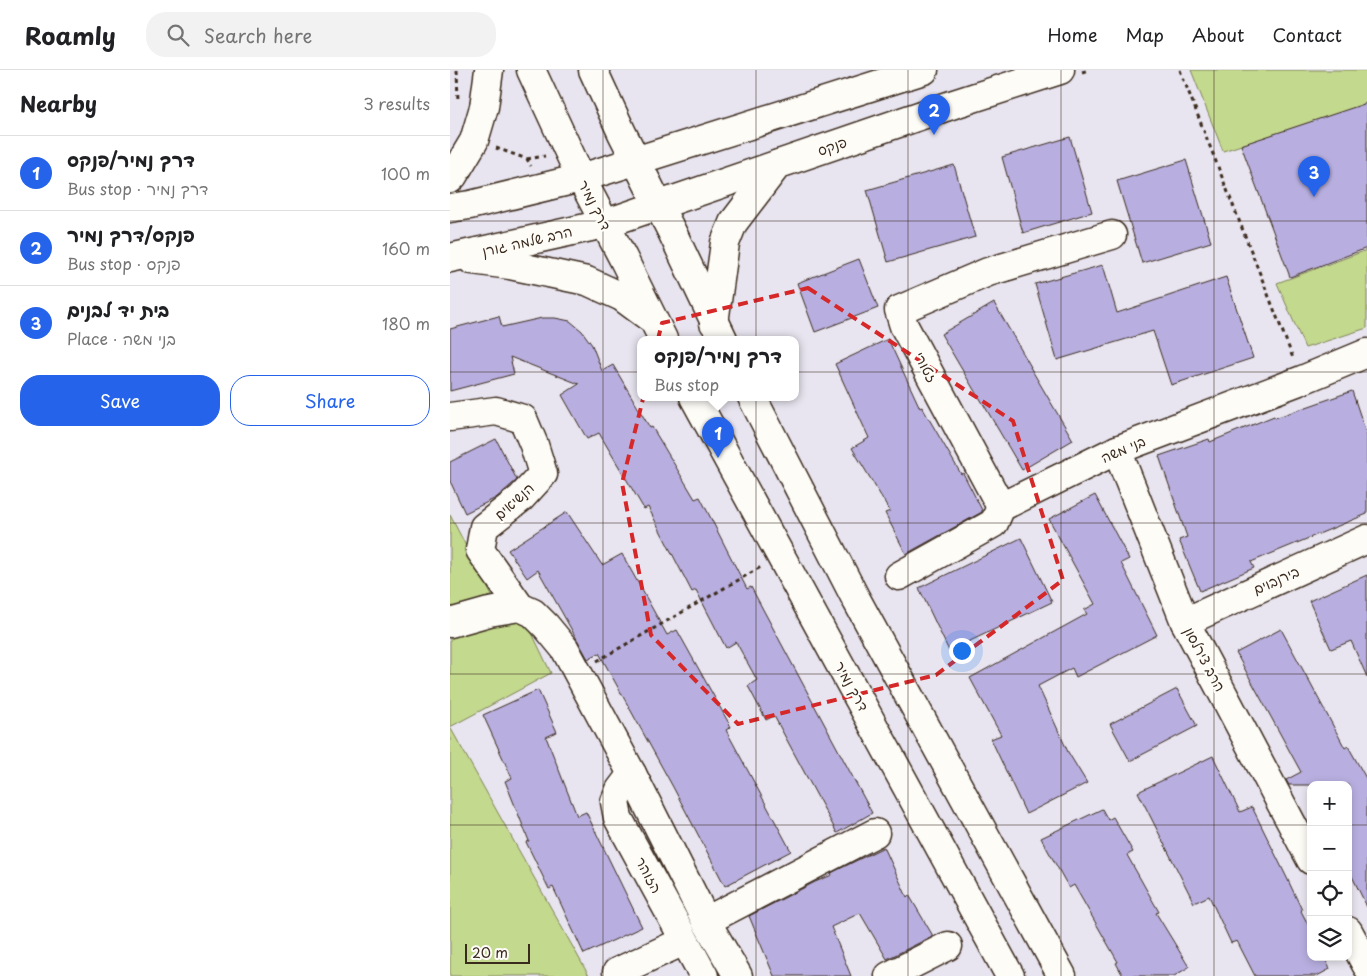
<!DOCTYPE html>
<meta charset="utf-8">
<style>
body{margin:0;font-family:"Playpen Sans","Playpen Sans Hebrew",sans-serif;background:#f2f2f2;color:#202124}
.controls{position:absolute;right:15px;bottom:15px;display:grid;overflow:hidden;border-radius:10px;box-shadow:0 2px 8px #0003}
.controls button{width:45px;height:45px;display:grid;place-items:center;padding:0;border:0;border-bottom:1px solid #e0e0e0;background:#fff;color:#202124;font:25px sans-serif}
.scale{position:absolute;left:15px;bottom:12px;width:65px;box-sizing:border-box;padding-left:5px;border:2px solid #3b2a1e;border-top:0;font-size:14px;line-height:18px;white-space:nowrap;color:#3b2a1e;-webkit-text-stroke:4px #fdfcf7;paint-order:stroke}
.you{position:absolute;left:511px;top:580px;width:18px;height:18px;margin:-12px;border:4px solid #fff;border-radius:50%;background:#1a73e8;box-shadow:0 0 0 8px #1a73e833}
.badge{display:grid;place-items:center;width:32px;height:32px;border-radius:50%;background:#2563eb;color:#fff;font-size:16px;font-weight:700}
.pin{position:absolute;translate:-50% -41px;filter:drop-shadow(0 1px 2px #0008)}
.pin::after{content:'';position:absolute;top:26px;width:18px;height:15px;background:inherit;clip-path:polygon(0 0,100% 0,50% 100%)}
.popup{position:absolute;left:187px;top:266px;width:162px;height:65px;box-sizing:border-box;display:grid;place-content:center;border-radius:10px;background:#fff;filter:drop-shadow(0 1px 4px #0005);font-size:16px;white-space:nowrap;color:#757577}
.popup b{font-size:19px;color:#202124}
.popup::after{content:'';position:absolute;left:50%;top:100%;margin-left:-10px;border:10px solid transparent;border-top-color:#fff}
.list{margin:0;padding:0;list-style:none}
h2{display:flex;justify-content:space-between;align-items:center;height:65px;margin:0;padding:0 20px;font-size:21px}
h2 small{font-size:16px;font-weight:400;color:#757577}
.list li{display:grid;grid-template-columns:32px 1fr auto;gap:15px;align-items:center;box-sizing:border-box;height:75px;padding:0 20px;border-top:1px solid #e0e0e0}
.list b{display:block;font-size:19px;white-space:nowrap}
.list p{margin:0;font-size:16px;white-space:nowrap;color:#757577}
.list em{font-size:16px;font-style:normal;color:#757577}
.actions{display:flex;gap:10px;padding:15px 20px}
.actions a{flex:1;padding:11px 0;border:1px solid #2563eb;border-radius:20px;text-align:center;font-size:18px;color:#2563eb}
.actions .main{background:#2563eb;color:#fff}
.icon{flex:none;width:28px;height:28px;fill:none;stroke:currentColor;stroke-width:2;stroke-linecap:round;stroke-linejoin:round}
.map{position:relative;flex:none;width:917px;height:906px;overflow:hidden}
header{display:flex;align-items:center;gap:30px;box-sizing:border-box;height:70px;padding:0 25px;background:#fff;border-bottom:1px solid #e0e0e0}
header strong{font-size:24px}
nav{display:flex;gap:28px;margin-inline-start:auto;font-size:18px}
.search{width:350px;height:45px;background:#f2f2f2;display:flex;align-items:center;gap:12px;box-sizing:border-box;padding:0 18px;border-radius:20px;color:#757577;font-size:19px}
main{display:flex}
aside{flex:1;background:#fff}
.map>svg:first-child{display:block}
.green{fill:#c3d98e;stroke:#7f8256}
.building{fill:#b8afe0;stroke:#3b2a1e}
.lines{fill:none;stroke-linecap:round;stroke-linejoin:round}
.minor-casing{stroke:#3b2a1e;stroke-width:31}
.major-casing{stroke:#3b2a1e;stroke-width:31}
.path{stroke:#3b2a1e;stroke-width:3;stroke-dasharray:4 4;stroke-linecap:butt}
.minor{stroke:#fdfcf7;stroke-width:28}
.major{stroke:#fdfcf7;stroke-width:28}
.marked{fill:none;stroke:#d62828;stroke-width:4;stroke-dasharray:10 6;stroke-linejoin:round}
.grid{fill:none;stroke:#3b2a1e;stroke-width:1;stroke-opacity:0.55}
.labels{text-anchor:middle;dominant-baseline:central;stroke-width:4.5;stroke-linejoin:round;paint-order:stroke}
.street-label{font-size:14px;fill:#3b2a1e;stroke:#fdfcf7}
</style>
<header>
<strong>Roamly</strong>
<div class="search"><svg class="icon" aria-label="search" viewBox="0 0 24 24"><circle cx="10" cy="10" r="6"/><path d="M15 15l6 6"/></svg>Search here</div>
<nav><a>Home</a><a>Map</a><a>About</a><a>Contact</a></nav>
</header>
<main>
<aside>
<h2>Nearby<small>3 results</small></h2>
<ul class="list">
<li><span class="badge">1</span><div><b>דרך נמיר/פנקס</b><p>Bus stop · דרך נמיר</p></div><em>100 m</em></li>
<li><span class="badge">2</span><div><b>פנקס/דרך נמיר</b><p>Bus stop · פנקס</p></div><em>160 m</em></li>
<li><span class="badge">3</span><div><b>בית יד לבנים</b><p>Place · בני משה</p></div><em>180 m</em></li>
</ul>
<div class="actions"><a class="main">Save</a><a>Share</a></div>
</aside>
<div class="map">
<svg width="917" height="906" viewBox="0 0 917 906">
<rect width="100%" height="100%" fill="#e8e5f0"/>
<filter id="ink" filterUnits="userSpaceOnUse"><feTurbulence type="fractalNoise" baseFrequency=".02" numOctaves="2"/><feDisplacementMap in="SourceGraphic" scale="10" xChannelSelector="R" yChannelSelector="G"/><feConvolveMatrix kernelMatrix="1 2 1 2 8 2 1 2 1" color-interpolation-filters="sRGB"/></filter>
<g filter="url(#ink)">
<g class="green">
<path d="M 741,0 L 917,0 L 917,34 L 773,81 Z"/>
<path d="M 917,180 L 917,258 L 855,278 L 827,213 Z"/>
<path d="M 0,445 L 42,526 L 0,538 Z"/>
<path d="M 62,549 L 71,551 L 80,559 L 101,603 L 0,657 L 139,906 L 0,906 L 0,565 Z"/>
</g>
<g class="building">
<path d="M 917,33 L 917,178 L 840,207 L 791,75 Z"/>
<path d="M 620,67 L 642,142 L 573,163 L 552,87 Z"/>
<path d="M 736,90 L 761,172 L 692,193 L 667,111 Z"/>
<path d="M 504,95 L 525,167 L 438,192 L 417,120 Z"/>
<path d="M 409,189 L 428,238 L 365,262 L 347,213 Z"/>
<path d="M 653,195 L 667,243 L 776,207 L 803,288 L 721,315 L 703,261 L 607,290 L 585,214 Z"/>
<path d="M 544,233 L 581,297 L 580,297 L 623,370 L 572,400 L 528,325 L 527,325 L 491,264 Z"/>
<path d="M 49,246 L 52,257 L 92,248 L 105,248 L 120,251 L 132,261 L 142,275 L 152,301 L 163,295 L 200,358 L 202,357 L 245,429 L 250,427 L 297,519 L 301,517 L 422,743 L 387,763 L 324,646 L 316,650 L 298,616 L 307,610 L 286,572 L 276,578 L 246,520 L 242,522 L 198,437 L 194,439 L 149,363 L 137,369 L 112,325 L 129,314 L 60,287 L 64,304 L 0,321 L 0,259 Z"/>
<path d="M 438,269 L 470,338 L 472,337 L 511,404 L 513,403 L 532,440 L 532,442 L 456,484 L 435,443 L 440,441 L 402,378 L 419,368 L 385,294 Z"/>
<path d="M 902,321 L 917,366 L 917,444 L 801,492 L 804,498 L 750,521 L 729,470 L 737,467 L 709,386 L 759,369 L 760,372 L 824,346 L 825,348 Z"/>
<path d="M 46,369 L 67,410 L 46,428 L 15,443 L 0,411 L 0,392 Z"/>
<path d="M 645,425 L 679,489 L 671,493 L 707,565 L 626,607 L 622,598 L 588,616 L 618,682 L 637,713 L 576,744 L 541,669 L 551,665 L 520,608 L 637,544 L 634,540 L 645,534 L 599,449 Z"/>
<path d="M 117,442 L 152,495 L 172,484 L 217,565 L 227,560 L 281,657 L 276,660 L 341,781 L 275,816 L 223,717 L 149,583 L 138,589 L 88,500 L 77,508 L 58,480 Z"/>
<path d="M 571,468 L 602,532 L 499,581 L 469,518 Z"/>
<path d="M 917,505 L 917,607 L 901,571 L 881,579 L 859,531 Z"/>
<path d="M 831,559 L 895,678 L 898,676 L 917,710 L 917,837 L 898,798 L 898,715 L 839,715 L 836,710 L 851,702 L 786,583 Z"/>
<path d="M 727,619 L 747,656 L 680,691 L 660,654 Z"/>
<path d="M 88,620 L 107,662 L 96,667 L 127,746 L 136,742 L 192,857 L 134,884 L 103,817 L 99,819 L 76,772 L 79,771 L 55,711 L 62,708 L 33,645 Z"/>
<path d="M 763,686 L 790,742 L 802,737 L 837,808 L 852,840 L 851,841 L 861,860 L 861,887 L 874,887 L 880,899 L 867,906 L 805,906 L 787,871 L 781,873 L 759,826 L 744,833 L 688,722 Z"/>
<path d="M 652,739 L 658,750 L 663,747 L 683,782 L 677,785 L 709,842 L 706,843 L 739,897 L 724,906 L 673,906 L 666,893 L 668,892 L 624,815 L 619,818 L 591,768 Z"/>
<path d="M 434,777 L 457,827 L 459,825 L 483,866 L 437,889 L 410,843 L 381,857 L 401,906 L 324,906 L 299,846 L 365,812 L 382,805 L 381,803 Z"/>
</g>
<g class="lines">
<defs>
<g id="minor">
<path d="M 0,347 L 46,341 L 73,349 L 84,375 L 93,404 L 71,428 L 34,457 L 30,480 L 70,537 L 83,543 L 96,556 L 115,579 L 182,704 L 256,851 L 288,906"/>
<path d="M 667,380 L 735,552 L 861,790"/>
<path d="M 551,437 L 454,256 L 449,240 L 538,202 L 662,165"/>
<path d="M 449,506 L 544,453 L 551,437 L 667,380 L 852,310 L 917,283"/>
<path d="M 735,552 L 917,469"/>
<path d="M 0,553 L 39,542 L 70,537"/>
<path d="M 182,704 L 170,720 L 165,732 L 168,748 L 254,906"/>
<path d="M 256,851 L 425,763"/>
<path d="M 898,861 L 917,896"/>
<path d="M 167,902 L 234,871"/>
<path d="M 439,906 L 498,876"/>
</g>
<g id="major">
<path d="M 81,0 L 131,108 L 173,188 L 213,269"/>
<path d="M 143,0 L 172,63 L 223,164 L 273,269"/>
<path d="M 0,109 L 3,106 L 24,71 L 34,37 L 39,0"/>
<path d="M 0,138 L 20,135 L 131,108 L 474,0"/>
<path d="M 0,188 L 154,154 L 504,34 L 610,0"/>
<path d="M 22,190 L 60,195 L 137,211 L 172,227 L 199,247"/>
<path d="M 264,253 L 275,173 L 283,153 L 328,94"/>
<path d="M 244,327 L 560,906"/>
<path d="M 302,327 L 406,529 L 612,906"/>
</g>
</defs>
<use href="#minor" class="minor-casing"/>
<use href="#major" class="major-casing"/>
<g class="path">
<path d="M 7,0 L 8,32"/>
<path d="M 730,0 L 843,288"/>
<path d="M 632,2 L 639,0"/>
<path d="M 46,78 L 77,89 L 81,96"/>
<path d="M 77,89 L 95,86"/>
<path d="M 147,591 L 311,497"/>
</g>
<use href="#minor" class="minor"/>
<use href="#major" class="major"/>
</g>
</g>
<path class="marked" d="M 358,218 L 563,351 L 613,510 L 486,605 L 288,654 L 201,565 L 172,413 L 212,253 Z"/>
<path class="grid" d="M 153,0 L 153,906M 306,0 L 306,906M 458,0 L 458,906M 611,0 L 611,906M 764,0 L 764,906M 0,151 L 917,151M 0,302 L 917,302M 0,453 L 917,453M 0,604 L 917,604M 0,755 L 861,755M 898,755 L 917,755"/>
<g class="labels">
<g class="street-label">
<text transform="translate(382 76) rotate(-19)">פנקס</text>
<text transform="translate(145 135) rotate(63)">דרך נמיר</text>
<text transform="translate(77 171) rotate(-13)">הרב שלמה גורן</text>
<text transform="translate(476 297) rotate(62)">זטורי</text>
<text transform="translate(673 379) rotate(-23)">בני משה</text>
<text transform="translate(64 431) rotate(-42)">הנשיאים</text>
<text transform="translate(826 510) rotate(-24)">בירנבוים</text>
<text transform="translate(755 589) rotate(62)">הרב צירלסון</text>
<text transform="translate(402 616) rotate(61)">דרך נמיר</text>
<text transform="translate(199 805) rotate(62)">הזוהר</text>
</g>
</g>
</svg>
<div class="controls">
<button>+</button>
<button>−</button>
<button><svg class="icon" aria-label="locate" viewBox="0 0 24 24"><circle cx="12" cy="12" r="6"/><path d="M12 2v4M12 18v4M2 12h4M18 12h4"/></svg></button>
<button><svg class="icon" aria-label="layers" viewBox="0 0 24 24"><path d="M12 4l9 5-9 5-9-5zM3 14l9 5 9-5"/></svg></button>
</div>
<div class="scale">20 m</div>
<div class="you"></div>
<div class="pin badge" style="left:268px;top:388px">1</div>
<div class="popup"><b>דרך נמיר/פנקס</b>Bus stop</div>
<div class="pin badge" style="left:484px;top:65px">2</div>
<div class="pin badge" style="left:864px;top:127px">3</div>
</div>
</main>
